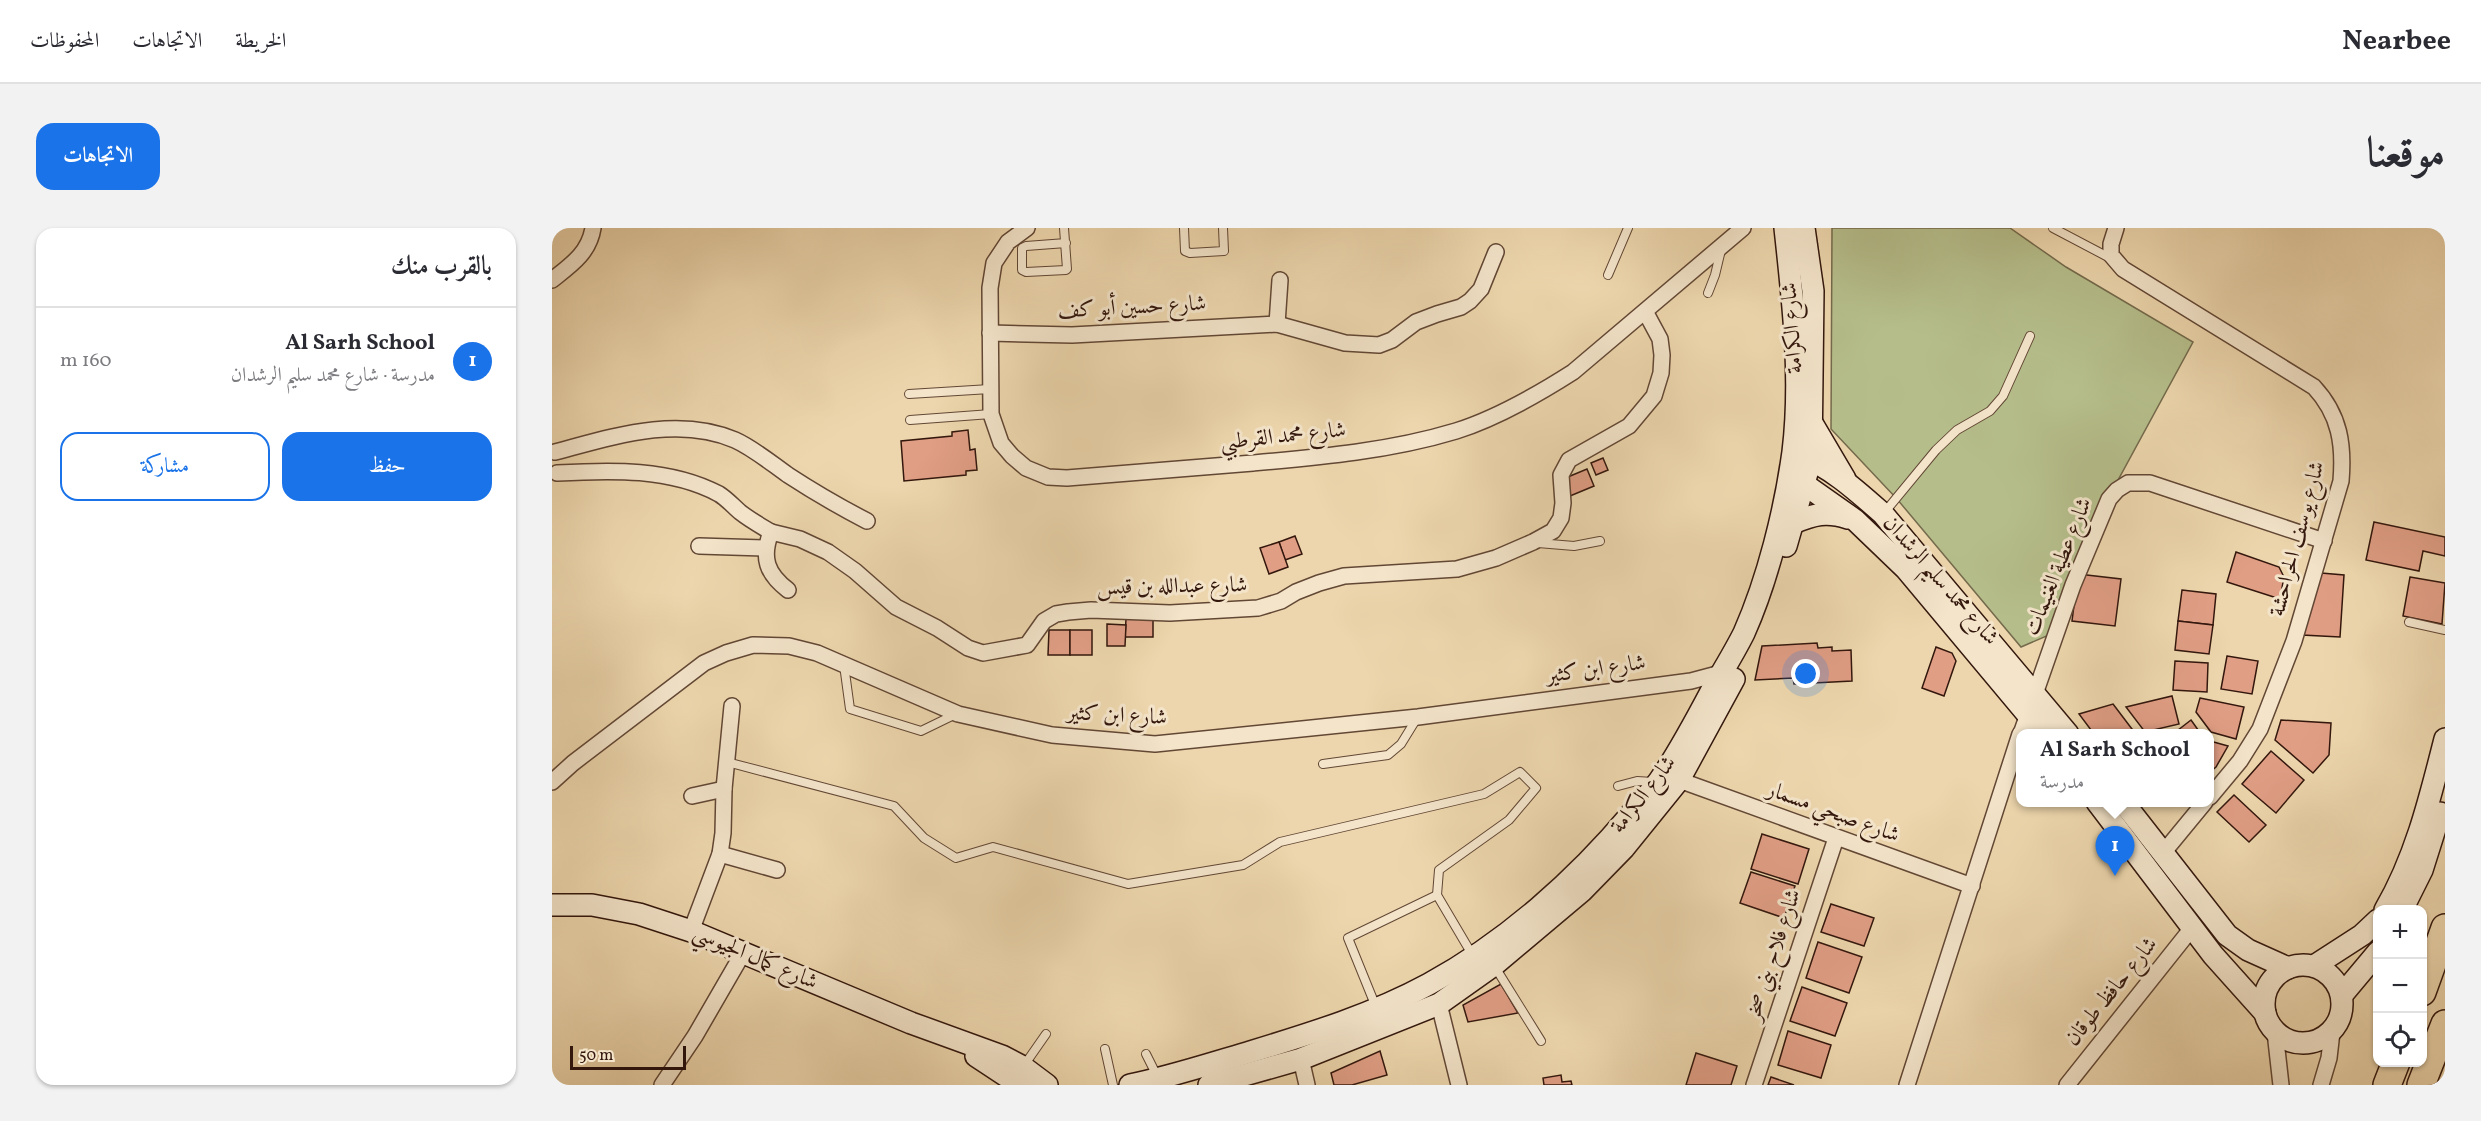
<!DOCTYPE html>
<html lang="ar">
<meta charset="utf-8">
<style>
body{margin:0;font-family:Vollkorn,Amiri,serif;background:#f2f2f3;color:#2b2b33;direction:rtl}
.controls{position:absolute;right:18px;bottom:18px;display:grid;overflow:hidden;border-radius:12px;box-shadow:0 2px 4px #0004}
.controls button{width:54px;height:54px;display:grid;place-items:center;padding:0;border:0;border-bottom:2px solid #e1e1e2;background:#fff;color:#2b2b33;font:30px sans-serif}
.scale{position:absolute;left:18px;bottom:15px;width:116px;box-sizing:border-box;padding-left:6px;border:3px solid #33170d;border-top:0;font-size:16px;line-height:21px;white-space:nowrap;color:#33170d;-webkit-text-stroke:4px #f3e4ca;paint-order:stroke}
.you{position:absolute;left:1254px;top:446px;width:21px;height:21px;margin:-15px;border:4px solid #fff;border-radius:50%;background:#1a73e8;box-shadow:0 0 0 9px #1a73e833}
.badge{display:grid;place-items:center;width:39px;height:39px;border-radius:50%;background:#1a73e8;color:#fff;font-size:20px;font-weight:700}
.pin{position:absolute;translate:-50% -50px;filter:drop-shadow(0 2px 3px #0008)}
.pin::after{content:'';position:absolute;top:32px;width:21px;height:18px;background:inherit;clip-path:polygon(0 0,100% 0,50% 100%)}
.popup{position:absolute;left:1464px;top:501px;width:198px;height:78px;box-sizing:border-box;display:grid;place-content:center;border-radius:12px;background:#fff;filter:drop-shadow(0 2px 4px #0005);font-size:20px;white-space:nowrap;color:#7c7c81}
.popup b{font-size:22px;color:#2b2b33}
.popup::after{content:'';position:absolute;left:50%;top:100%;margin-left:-12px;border:12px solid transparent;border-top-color:#fff}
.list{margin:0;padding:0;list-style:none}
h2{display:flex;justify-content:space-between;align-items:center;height:78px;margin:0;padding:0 24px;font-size:26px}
h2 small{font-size:20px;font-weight:400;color:#7c7c81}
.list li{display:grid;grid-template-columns:39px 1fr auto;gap:18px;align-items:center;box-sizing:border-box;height:108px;padding:0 24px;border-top:2px solid #e1e1e2}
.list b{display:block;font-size:22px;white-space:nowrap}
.list p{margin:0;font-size:20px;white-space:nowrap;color:#7c7c81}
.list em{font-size:20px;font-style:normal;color:#7c7c81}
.actions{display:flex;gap:12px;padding:18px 24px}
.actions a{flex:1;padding:14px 0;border:2px solid #1a73e8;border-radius:18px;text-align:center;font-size:21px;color:#1a73e8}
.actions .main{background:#1a73e8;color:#fff}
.icon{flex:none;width:33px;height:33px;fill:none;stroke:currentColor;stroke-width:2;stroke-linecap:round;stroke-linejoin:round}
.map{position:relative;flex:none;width:1893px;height:857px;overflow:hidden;direction:ltr;border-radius:18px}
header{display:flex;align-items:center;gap:36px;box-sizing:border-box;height:84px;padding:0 30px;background:#fff;border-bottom:2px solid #e1e1e2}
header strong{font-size:28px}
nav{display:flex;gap:33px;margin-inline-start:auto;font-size:21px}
.intro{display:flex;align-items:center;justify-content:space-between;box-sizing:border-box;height:144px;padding:0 36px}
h1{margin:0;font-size:42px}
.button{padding:15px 27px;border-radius:18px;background:#1a73e8;color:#fff;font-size:21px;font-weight:700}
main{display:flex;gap:36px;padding:0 36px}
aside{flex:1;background:#fff;border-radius:18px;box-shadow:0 2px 4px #0004}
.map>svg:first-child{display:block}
.green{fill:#b5be8b;stroke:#746a4c;stroke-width:1.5}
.building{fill:#e09e85;stroke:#33170d;stroke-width:1.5}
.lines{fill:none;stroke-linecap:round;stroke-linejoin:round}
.lane-casing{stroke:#624735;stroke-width:10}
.street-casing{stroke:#624735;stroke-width:18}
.secondary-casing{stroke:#33170d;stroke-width:24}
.highway-casing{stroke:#33170d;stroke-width:30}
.lane{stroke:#f3e4ca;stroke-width:8}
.street{stroke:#f3e4ca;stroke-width:15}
.secondary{stroke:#f3e4ca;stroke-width:21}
.highway{stroke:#edd6ad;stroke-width:27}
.labels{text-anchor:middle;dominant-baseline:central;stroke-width:6;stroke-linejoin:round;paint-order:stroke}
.street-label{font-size:22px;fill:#33170d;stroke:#f3e4ca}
</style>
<header>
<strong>Nearbee</strong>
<nav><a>الخريطة</a><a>الاتجاهات</a><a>المحفوظات</a></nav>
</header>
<div class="intro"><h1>موقعنا</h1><a class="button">الاتجاهات</a></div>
<main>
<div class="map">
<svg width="1893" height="857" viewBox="0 0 1893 857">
<rect width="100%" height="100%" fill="#edd6ad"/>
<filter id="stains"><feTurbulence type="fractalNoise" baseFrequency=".00333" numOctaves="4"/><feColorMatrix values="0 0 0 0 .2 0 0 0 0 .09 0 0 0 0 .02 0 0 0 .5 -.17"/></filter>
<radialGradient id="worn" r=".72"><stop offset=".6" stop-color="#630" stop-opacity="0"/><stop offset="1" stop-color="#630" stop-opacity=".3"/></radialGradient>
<path class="green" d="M 1280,0 L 1458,0 L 1514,39 L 1641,114 L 1546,289 L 1497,407 L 1469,419 L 1345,271 L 1279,201 Z"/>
<g class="building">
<path d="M 416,202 L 418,222 L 423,221 L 425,242 L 414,243 L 414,247 L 352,253 L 349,213 L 400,208 L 400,204 Z"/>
<path d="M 1051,230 L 1056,242 L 1044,247 L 1039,235 Z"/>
<path d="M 1035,241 L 1042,258 L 1018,268 L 1011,251 Z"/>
<path d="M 1822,294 L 1893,309 L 1893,328 L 1871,323 L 1867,343 L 1814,332 Z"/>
<path d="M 743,308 L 750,326 L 733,332 L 727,314 Z"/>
<path d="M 727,314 L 736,339 L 717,346 L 708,320 Z"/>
<path d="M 1684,324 L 1727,339 L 1732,349 L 1728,371 L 1675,354 Z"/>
<path d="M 1769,345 L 1792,347 L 1788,409 L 1750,407 Z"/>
<path d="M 1526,346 L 1569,351 L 1563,398 L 1520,393 Z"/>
<path d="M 1858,349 L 1893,355 L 1890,396 L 1851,388 Z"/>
<path d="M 1630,362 L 1664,366 L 1661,397 L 1626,393 Z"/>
<path d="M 574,391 L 601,391 L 601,409 L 573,409 Z"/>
<path d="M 1626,393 L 1661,397 L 1657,426 L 1623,422 Z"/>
<path d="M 555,396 L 574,397 L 573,418 L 555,418 Z"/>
<path d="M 497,402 L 518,402 L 518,427 L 496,427 Z"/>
<rect x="518" y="402" width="22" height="25"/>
<path d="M 1265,415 L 1266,420 L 1280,419 L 1280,423 L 1299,422 L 1300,453 L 1242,456 L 1241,450 L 1203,452 L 1210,418 Z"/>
<path d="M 1384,419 L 1400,425 L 1404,433 L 1392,468 L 1370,460 Z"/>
<path d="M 1675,428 L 1706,433 L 1700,466 L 1669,461 Z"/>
<path d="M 1623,433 L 1656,435 L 1655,464 L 1621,462 Z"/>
<path d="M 1620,468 L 1627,496 L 1593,504 L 1574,479 Z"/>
<path d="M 1648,470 L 1692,479 L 1684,511 L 1659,504 L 1644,484 Z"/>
<path d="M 1561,476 L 1583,505 L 1582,506 L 1542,506 L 1527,486 Z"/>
<path d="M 1639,492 L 1649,506 L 1621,506 Z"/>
<path d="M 1729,492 L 1779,495 L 1777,527 L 1761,545 L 1723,512 Z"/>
<path d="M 1658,513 L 1676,518 L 1664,539 L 1658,544 Z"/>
<path d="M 1719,523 L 1752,552 L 1724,585 L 1690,556 Z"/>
<path d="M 1682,567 L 1714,597 L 1697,614 L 1665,584 Z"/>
<path d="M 1210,606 L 1257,621 L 1246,656 L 1199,641 Z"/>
<path d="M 1199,644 L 1243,658 L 1232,690 L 1188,675 Z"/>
<path d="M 1279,676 L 1322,690 L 1312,718 L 1269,704 Z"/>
<path d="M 1266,714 L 1310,729 L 1297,765 L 1254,750 Z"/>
<path d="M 949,756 L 966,785 L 916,794 L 911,777 Z"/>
<path d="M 1250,759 L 1295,775 L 1283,808 L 1238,793 Z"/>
<path d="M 1236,803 L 1279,817 L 1269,850 L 1226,837 Z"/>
<path d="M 828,823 L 835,847 L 800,857 L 782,857 L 779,845 Z"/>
<path d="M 1144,825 L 1185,838 L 1179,857 L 1134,857 Z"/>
<path d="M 1009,847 L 1010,854 L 1019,853 L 1020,857 L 992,857 L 991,850 Z"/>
<path d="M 1219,849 L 1242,857 L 1216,857 Z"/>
</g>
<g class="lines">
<defs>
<g id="lane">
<path d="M 512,0 L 515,41 L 514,42 L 474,44 L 470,42 L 470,20 L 474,18 L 514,15"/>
<path d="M 632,0 L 633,23 L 638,25 L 672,23 L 671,0"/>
<path d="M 1501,0 L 1558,30"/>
<path d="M 1056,47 L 1076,0"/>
<path d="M 1156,65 L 1163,47 L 1169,22"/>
<path d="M 357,166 L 438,161"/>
<path d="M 358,192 L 439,186"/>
<path d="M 1332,285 L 1384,222 L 1405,202 L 1438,183 L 1451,168 L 1478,108"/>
<path d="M 986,315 L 1022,318 L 1048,313"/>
<path d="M 1857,394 L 1893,402"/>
<path d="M 292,437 L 298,481 L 369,503 L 404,486"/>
<path d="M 175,534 L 342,578 L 372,610 L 404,630 L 441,619 L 576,656 L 691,637 L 728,614 L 932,566 L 968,544 L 984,560 L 957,592 L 887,642 L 885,667 L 921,728"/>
<path d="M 771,536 L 836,527 L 849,516 L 865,490"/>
<path d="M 1066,558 L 1085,553 L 1101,554"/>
<path d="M 943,739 L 989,813"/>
<path d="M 824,779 L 796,710 L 885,667"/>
<path d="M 553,821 L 561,857"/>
<path d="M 594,826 L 606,850"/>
<path d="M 471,839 L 494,806"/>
</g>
<g id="street">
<path d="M 475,0 L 456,14 L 442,35 L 438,60 L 439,186 L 449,215 L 460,228 L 474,240 L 496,249 L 515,250 C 577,245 639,240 701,235 C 769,229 838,223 904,203 C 945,190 985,167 1021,144 L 1191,0"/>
<path d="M 1564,0 L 1559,16 L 1559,27 L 1571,41 L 1762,159 C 1788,187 1792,217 1789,253 L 1742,413 L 1708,501 L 1688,533 L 1658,569"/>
<path d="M 0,52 C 19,37 37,25 41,0"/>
<path d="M 725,96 L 728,52"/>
<path d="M 438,105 L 520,107 L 725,96 L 793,115 L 827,117 L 840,112 L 864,94 L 885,86 L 909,79 L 918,73 L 929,61 L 944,24"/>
<path d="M 3,224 C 60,209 125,187 183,212 C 201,220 219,235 236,247 C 262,264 288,279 315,293"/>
<path d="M 5,245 C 59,242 118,240 167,266 C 175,271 181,278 188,284 C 198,292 209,298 219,304 C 209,330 215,346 236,362"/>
<path d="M 219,304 L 248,311 L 276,324 L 303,343 L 344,379 L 385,400 L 416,420 L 431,425 L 475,417 L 492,393 L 504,386 L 516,384 L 539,382 L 618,385 L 706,380 L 729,373 L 744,364 L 767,355 L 792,348 L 905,341 L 944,330 L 981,314 L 1001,303 L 1009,290 L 1011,275 L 1009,247 L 1017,232 L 1077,198 L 1102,168 L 1109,145 L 1110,127 L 1108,111 L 1094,85"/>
<path d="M 147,318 L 213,320"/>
<path d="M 1469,506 L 1521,357 L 1557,271 L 1565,262 L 1576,255 L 1598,255 L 1772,313"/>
<path d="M 1127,552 L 1420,658"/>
<path d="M 0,554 L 21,535 L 152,435 L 174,425 L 201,417 L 237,418 L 265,425 L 406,486 L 500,507 L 603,516 L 866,489 L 1139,453 L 1169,445 L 1173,446"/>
<path d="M 140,568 L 172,561"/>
<path d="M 1611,625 L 1653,574"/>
<path d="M 168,626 L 225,642"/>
<path d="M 139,703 L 168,626 L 171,605 L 172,561 L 180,478"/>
<path d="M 887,776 L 907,857"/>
<path d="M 1723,804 L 1729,857"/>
<path d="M 749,831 L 755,857"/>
<path d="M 110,857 L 143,808 L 191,725"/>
<path d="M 1202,857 L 1284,610"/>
<path d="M 1355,857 L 1468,506"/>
<path d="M 1515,857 L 1640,700"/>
<path d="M 1769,857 L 1777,830 L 1780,804"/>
</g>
<g id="secondary">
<path d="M 1260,195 L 1293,251"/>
<path d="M 1247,227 C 1279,239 1305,263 1331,286 L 1516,506"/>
<path d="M 1242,249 L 1303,292 L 1354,341 L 1492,506"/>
<path d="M 1241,295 C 1262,286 1275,283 1296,290"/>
<path d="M 1234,318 L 1259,231 L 1261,63 L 1252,0"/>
<path d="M 1545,574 L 1661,727 L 1713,785"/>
<path d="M 1571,574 L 1675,707 L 1696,722 L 1736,740"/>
<path d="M 0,677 L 40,677 L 87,686 L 139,703 L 359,795 L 450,828 L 471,839 L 495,857"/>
<path d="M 1833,682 C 1864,629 1878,570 1893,511"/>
<path d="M 1850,682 L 1870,642 L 1888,585"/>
<circle cx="1751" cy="776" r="39"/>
<path d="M 1762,738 L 1810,707 L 1826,692"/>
<path d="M 1790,767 L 1826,724"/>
<path d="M 424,828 L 468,857"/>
<path d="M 578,857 C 618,849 657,836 695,825 C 757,806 820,787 877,756 C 954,714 1024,652 1080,585 C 1089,575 1099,564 1107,553 C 1128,523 1145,490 1162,458 C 1172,441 1183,423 1192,405 C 1216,351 1233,282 1241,224 C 1250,150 1241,74 1233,0"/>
<path d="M 657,857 L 749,831 L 887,776 L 942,737 L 1030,663 L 1072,620 L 1127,552 L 1182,451"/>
</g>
<g id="highway">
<path d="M 1870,764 L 1893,700"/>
<path d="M 1835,857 L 1844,834"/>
<path d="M 1869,857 L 1893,796"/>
</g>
</defs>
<use href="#lane" class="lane-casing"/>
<use href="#street" class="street-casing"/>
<use href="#secondary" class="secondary-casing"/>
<use href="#highway" class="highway-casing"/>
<use href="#lane" class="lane"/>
<use href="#street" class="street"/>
<use href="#secondary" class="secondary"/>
<use href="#highway" class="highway"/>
</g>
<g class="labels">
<g class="street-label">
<text transform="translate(580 80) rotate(-3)">شارع حسين أبو كف</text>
<text transform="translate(1241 100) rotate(-94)">شارع الكرامة</text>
<text transform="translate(731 209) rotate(-6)">شارع محمد القرطبي</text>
<text transform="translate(1746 311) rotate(-75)">شارع يوسف الحراحشة</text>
<text transform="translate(1507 339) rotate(-68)">شارع عطية الغنيمات</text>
<text transform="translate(1388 353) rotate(49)">شارع محمد سليم الرشدان</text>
<text transform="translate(620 359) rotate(-1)">شارع عبدالله بن قيس</text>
<text transform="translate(1044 442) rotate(-8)">شارع ابن كثير</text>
<text transform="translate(565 488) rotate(3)">شارع ابن كثير</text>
<text transform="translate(1092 567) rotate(-52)">شارع الكرامة</text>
<text transform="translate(1281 585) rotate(20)">شارع صبحي مسمار</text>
<text transform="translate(1222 727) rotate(-72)">شارع فلاح بني صخر</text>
<text transform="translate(203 730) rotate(23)">شارع كمال الجيوسي</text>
<text transform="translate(1560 764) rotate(-51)">شارع حافظ طوقان</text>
</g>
</g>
<rect width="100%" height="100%" filter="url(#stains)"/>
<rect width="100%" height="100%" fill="url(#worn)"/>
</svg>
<div class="controls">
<button>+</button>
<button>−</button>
<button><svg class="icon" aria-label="locate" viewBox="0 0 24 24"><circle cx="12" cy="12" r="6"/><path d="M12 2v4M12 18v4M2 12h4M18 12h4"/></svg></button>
</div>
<div class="scale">50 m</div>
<div class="you"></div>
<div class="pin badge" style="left:1563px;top:648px">1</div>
<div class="popup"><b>Al Sarh School</b>مدرسة</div>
</div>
<aside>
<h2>بالقرب منك<small></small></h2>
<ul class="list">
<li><span class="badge">1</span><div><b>Al Sarh School</b><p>مدرسة · شارع محمد سليم الرشدان</p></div><em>160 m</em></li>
</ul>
<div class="actions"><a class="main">حفظ</a><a>مشاركة</a></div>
</aside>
</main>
